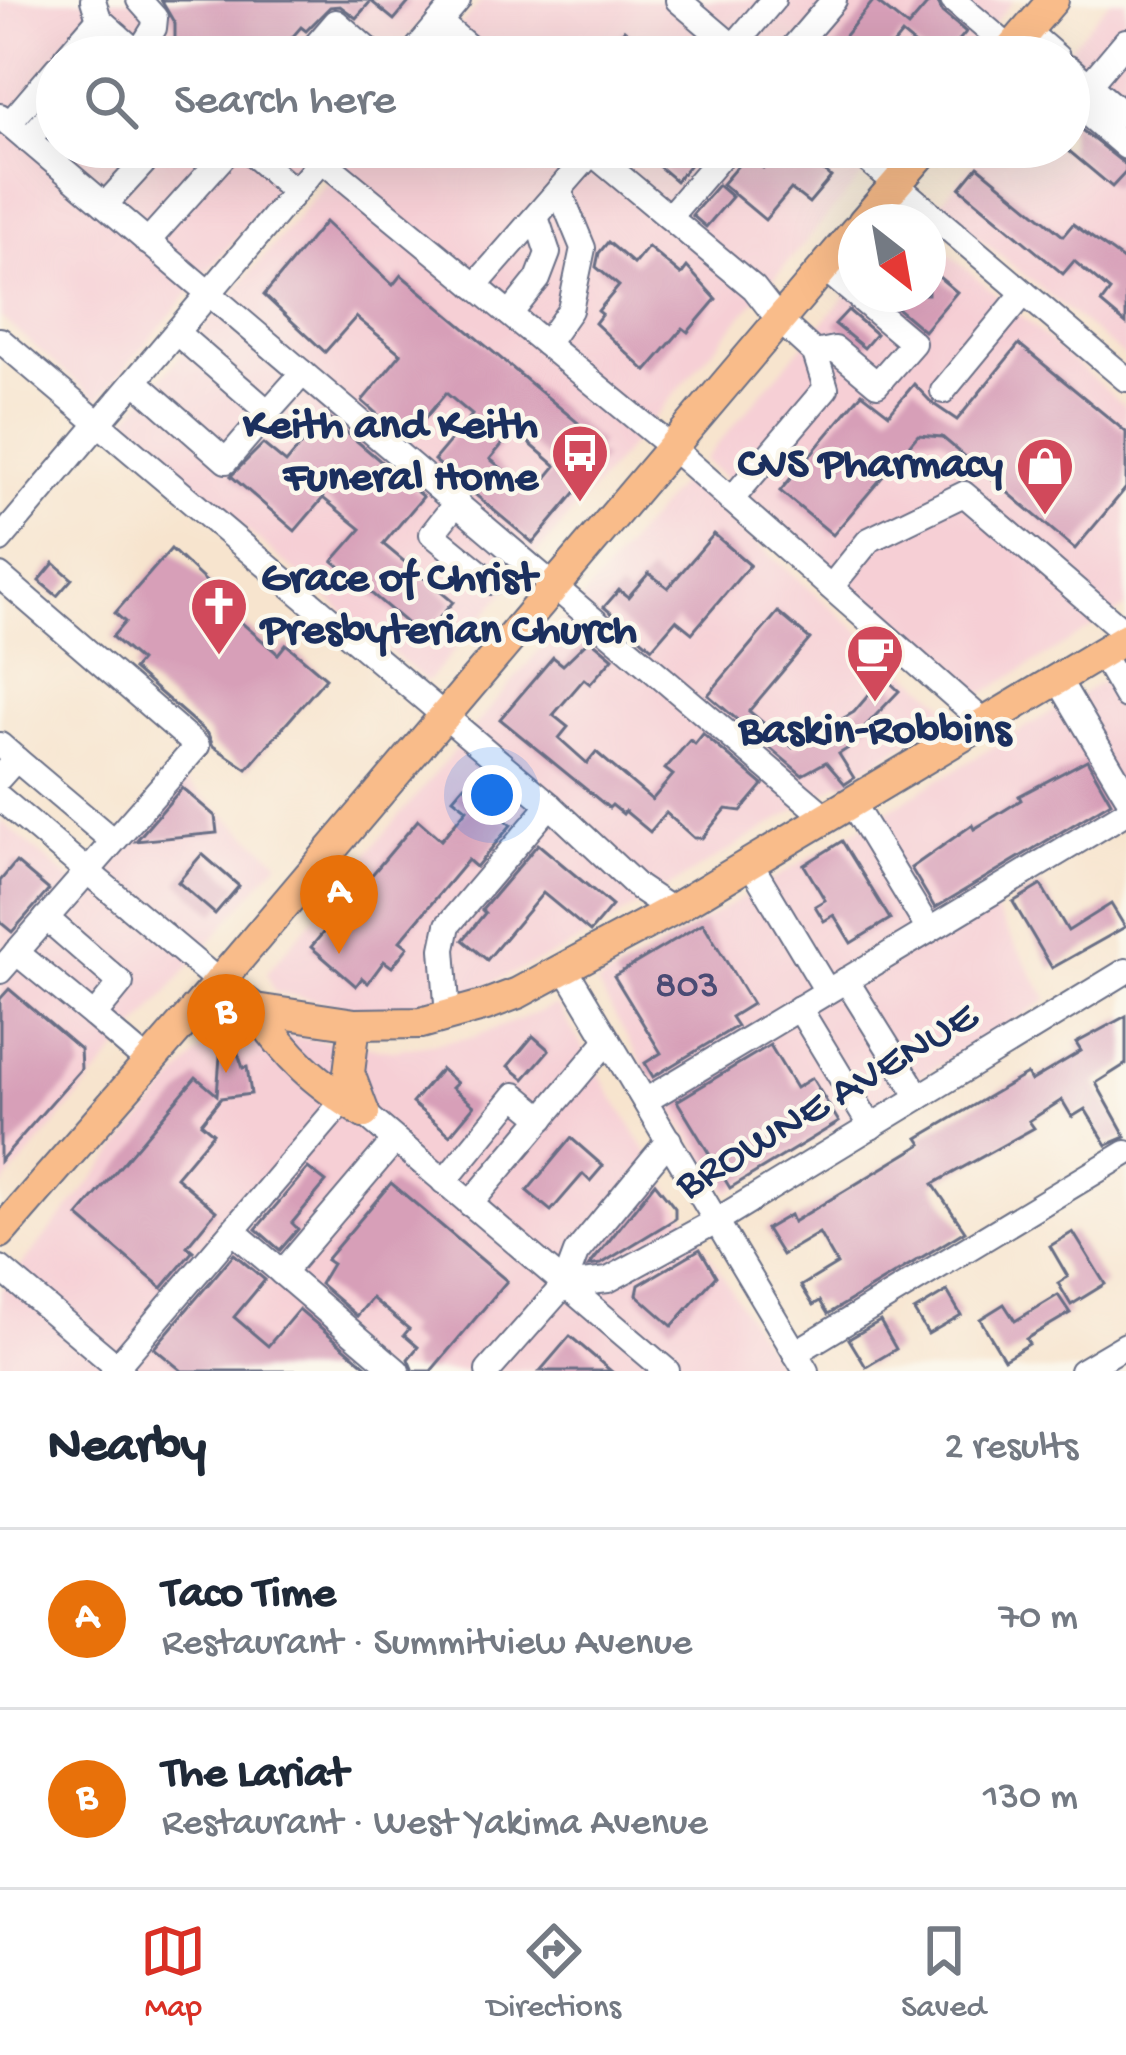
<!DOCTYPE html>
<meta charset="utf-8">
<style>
body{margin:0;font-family:"Gochi Hand",sans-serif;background:#f6f6f7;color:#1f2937}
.compass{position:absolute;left:838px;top:204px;width:108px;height:108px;border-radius:50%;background:#fff;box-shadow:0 12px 48px #0002;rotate:149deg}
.you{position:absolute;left:492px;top:795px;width:42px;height:42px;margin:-30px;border:9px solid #fff;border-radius:50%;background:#1a73e8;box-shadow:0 0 0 18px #1a73e833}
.badge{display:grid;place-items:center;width:78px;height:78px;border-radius:50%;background:#d93025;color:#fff;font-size:39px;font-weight:700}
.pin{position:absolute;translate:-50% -99px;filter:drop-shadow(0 3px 6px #0008)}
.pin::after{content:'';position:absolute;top:63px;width:42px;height:36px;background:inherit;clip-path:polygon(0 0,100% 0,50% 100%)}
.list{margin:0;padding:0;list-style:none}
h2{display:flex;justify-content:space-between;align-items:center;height:156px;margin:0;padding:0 48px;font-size:51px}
h2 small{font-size:39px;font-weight:400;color:#747a83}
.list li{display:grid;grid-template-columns:78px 1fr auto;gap:36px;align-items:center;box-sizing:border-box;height:180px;padding:0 48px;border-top:3px solid #e0e1e3}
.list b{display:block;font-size:45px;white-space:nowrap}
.list p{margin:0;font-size:39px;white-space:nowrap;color:#747a83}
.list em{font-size:39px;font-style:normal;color:#747a83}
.icon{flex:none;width:66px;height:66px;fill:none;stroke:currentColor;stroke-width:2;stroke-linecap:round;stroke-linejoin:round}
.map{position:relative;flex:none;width:1126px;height:1371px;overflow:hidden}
.search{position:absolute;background:#fff;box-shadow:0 12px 48px #0002;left:36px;right:36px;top:36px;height:132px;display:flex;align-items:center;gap:30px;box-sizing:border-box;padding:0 42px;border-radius:66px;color:#747a83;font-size:45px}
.sheet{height:516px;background:#fff}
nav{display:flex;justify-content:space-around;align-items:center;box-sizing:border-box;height:168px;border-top:3px solid #e0e1e3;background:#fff;font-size:33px;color:#747a83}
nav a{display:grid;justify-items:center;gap:6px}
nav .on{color:#d93025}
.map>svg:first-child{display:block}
.built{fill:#f6cfd5}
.building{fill:#d79fb8;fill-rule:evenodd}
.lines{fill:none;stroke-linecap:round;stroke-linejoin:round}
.minor-casing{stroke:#686e85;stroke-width:28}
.major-casing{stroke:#686e85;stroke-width:34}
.minor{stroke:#fff;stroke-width:24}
.major{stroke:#f9bc8a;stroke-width:30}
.labels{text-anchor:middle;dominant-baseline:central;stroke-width:9;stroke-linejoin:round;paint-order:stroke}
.number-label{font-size:39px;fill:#4a4b74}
.poi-label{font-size:45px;font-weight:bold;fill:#1b2f5e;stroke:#fbf7ec;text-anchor:end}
.street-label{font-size:45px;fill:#1b2f5e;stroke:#fbf7ec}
</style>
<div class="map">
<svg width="1126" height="1371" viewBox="0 0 1126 1371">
<rect width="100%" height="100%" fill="#fbf7ec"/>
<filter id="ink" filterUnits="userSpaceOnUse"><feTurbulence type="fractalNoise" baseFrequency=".00833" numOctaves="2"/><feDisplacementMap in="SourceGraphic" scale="24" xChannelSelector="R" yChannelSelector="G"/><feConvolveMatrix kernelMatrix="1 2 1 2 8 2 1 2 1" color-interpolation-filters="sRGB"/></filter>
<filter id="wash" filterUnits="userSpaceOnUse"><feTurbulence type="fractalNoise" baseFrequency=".004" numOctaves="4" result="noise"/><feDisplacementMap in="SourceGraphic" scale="48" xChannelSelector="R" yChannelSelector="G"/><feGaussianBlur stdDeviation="2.7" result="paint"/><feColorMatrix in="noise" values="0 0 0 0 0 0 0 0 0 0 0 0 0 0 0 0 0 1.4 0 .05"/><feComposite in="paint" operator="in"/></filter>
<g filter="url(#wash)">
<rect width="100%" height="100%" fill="#f7e4ce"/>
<g class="built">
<path d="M 0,0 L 440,0 L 391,57 L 57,57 L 57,147 L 314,147 L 98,400 L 0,317 Z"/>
<path d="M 482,0 L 1014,0 L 965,57 L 434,57 Z"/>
<path d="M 1110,0 L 1126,0 L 1126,358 L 938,205 L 987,147 L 1069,147 L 1069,57 L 1062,57 Z"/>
<path d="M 357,147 L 887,147 L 427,682 L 121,425 Z"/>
<path d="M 928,236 L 1126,407 L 1126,607 L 979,696 L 704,460 L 856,284 L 856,294 L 928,294 Z"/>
<path d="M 682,480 L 945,704 L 939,723 L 566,949 L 467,994 L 374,1012 L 274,992 L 267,973 Z"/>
<path d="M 1126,667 L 1126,802 L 988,899 L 1048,1000 L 728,1193 L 655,1086 L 597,985 Z"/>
<path d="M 173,771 L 279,861 L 0,1189 L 0,820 L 76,884 Z"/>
<path d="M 557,1005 L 781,1371 L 0,1371 L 0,1291 L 220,1027 L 393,1050 L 473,1037 Z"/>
</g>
<g id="blocks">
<g class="building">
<path d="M 161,0 L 411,0 L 394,20 L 371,1 L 356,18 L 340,6 L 330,7 L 306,31 L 301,27 L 275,57 L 175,57 L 175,24 Z"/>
<path d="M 874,0 L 908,27 L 931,0 L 937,0 L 942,12 L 966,32 L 945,57 L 930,57 L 902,34 L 883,57 L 844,57 L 834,49 Z"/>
<path d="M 624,30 L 656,57 L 602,57 Z"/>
<path d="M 1069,120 L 1126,165 L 1126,172 L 1112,187 L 1069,151 Z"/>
<path d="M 636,147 L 705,147 L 676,181 Z"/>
<path d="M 781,147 L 795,147 L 831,177 L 809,203 L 791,189 L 765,220 L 722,184 L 747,155 L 763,168 Z"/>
<path d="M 978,166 L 1063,236 L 1073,224 L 1126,262 L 1126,324 L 1101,303 L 1110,291 L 1074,261 L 1063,274 L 960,188 Z"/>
<path d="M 718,185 L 732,197 L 706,227 L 692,215 Z"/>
<path d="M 325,222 L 393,285 L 401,275 L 601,442 L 595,451 L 604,458 L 533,543 L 434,460 L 472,415 L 446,393 L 407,440 L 362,401 L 401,354 L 356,317 L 325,352 L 264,295 ZM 514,430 L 556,466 L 533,494 L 490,459 Z"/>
<path d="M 608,242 L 634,264 L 648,247 L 681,275 L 687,267 L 716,299 L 688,332 L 683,328 L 646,371 L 595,323 L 602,314 L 598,311 L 619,286 L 596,267 L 599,253 Z"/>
<path d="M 928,268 L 957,292 L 924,331 L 890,302 L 897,294 L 928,294 Z"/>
<path d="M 848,310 L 876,334 L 864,348 L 835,324 Z"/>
<path d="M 1019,344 L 1126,432 L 1126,488 L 1075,549 L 942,437 L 918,435 L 833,535 L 780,491 L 862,393 L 889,414 L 914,384 L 932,403 L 957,420 Z"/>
<path d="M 326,415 L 423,497 L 383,544 L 453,602 L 423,637 L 333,561 L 361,529 L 323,498 L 295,531 L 231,476 L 263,444 L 286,463 Z"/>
<path d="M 714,534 L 750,565 L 692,633 L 676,620 L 652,648 L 604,607 L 619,590 L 628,597 L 649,573 L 668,588 Z"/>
<path d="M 171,549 L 233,607 L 229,612 L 278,654 L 286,644 L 326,678 L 247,769 L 213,746 L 208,734 L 133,669 L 140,661 L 112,637 L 125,622 L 115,613 Z"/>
<path d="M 54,563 L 72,579 L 57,596 L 39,581 Z"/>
<path d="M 778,612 L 810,639 L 749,711 L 793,748 L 854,712 L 884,677 L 899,691 L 853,739 L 855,744 L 839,754 L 854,778 L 845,784 L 826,762 L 802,775 L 708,695 Z"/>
<path d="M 590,639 L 613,658 L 590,684 L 584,679 L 553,715 L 568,727 L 559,738 L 587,763 L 596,752 L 652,800 L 673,775 L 665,769 L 690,740 L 695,744 L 703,734 L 763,785 L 741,811 L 726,809 L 702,838 L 694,838 L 666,813 L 650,832 L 625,811 L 623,814 L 612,805 L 609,808 L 500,719 L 553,657 L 563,665 Z"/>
<path d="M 1087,760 L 1111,802 L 935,908 L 911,868 L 972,825 L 974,829 L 1021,800 L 1019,796 Z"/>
<path d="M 464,785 L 511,825 L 476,867 L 468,860 L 400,941 L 408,947 L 392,967 L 384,961 L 368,983 L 362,978 L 356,986 L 311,947 L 418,820 L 441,840 L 467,809 L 453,798 Z"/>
<path d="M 182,788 L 215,816 L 217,833 L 136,841 Z"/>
<path d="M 842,841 L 890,919 L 851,943 L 834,915 L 824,921 L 815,906 L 825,900 L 804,865 Z"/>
<path d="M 538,844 L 612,906 L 590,932 L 543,893 L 487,960 L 463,940 L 485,913 L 482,910 Z"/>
<path d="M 202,854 L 239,886 L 215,914 L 178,882 Z"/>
<path d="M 16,862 L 49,890 L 12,932 L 0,922 L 0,881 Z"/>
<path d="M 1041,885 L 1068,931 L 1111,904 L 1125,927 L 1052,968 L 1013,902 Z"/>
<path d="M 703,923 L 752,1004 L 731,1017 L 737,1026 L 653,1077 L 645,1063 L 661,1053 L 614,976 Z"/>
<path d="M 9,989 L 80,1049 L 81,1069 L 0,1161 L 0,999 Z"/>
<path d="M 1126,1016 L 1126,1064 L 1096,1083 L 1126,1137 L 1107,1145 L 1085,1109 L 1072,1117 L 1062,1100 L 1029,1121 L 1034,1128 L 933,1184 L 965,1231 L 828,1314 L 820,1301 L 813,1305 L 801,1286 L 837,1264 L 819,1233 L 782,1255 L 766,1229 L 790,1215 L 793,1222 L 922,1144 L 918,1138 L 1027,1074 L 1031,1081 L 1081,1051 L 1076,1043 Z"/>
<path d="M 533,1036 L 549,1050 L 524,1079 L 508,1066 Z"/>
<path d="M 234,1042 L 243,1068 L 247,1067 L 251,1094 L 221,1098 L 201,1123 L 213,1133 L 176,1177 L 216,1211 L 187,1246 L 193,1251 L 162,1288 L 78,1216 L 196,1077 L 217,1095 L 221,1044 Z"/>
<path d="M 770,1045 L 796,1088 L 812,1078 L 839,1122 L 730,1188 L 677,1101 Z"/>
<path d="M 441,1069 L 457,1083 L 452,1088 L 474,1106 L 450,1135 L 412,1103 Z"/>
<path d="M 571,1138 L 603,1166 L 590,1181 L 583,1174 L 551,1211 L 527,1191 Z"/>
<path d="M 308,1168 L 326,1182 L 292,1223 L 298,1229 L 280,1250 L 256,1229 Z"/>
<path d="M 391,1183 L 507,1281 L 431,1371 L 413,1371 L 408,1359 L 418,1347 L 404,1335 L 409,1329 L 372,1298 L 357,1316 L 320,1284 L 332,1264 L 326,1260 Z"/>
<path d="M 655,1183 L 675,1208 L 675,1219 L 601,1264 L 589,1266 Z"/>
<path d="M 1073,1232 L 1105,1284 L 1071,1305 L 1058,1283 L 1068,1277 L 1050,1246 Z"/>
<path d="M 700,1249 L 716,1276 L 672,1326 L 637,1295 L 639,1285 Z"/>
<path d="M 234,1254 L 265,1280 L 234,1317 L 268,1346 L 299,1309 L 372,1371 L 182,1371 L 154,1348 Z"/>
<path d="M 947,1291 L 961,1315 L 928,1334 L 914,1311 Z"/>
<path d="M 1058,1295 L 1070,1313 L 1026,1339 L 1029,1344 L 1004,1359 L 980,1319 L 1004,1304 L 1015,1321 Z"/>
<path d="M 880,1321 L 896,1349 L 866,1367 L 849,1339 Z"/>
<path d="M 570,1336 L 611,1371 L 540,1371 Z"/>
</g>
</g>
</g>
<g filter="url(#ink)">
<use href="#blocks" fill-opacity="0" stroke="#686e85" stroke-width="3"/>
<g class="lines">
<defs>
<g id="minor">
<path d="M 93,0 L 99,19 L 136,52"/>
<path d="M 678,0 L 745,57"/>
<path d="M 953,0 L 1020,57"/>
<path d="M 439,22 L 480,57"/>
<path d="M 1027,31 L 1057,57"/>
<path d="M 733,47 L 773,0"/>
<path d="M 66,57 L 99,19"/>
<path d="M 98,57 L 117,35"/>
<path d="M 136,57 L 154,28 L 155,18 L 139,0"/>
<path d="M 312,57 L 311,51 L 336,22 L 376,57"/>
<path d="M 410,57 L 458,0"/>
<path d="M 785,57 L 834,0"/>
<path d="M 1069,68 L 1124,115 L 1126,112"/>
<path d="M 1089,85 L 1126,41"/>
<path d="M 1069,98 L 1126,147"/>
<path d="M 0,116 L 827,818"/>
<path d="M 9,124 L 57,68"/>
<path d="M 28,140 L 57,106"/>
<path d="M 244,147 L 295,192"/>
<path d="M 585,147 L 754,288 L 779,320 L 815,353 L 826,388 L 731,500"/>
<path d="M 852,147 L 1126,379"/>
<path d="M 322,160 L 670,446 L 985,723"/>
<path d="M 105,205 L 158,147"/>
<path d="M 669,217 L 729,147"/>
<path d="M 147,242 L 232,147"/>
<path d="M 475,286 L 592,152"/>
<path d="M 510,314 L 538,279 L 548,253 L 536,217"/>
<path d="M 177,333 L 268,412 L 303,373"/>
<path d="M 0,340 L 550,805 L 639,888 L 672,910"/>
<path d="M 546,344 L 570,310 L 583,248 L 559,190"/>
<path d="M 815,353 L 835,349 L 877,384 L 913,343 L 824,268"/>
<path d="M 136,382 L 226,461 L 268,412"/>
<path d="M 943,391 L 1024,293"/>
<path d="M 457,502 L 432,534 L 491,582"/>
<path d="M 0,540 L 332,148"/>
<path d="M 0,576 L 197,746 L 0,971"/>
<path d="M 831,587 L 869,540 L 964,494 L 1126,633"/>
<path d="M 1101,653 L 1126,696"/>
<path d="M 1058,679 L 1126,794"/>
<path d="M 0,745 L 16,759 L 0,777"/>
<path d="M 16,759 L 113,841"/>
<path d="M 0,798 L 219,982"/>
<path d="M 852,803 L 929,930"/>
<path d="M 750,863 L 827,991"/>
<path d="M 46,918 L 121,983 L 94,1016 L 149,1063"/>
<path d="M 16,952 L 94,1016"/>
<path d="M 565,968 L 806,1371"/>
<path d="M 846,980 L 919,1097"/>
<path d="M 799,1008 L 871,1127"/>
<path d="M 448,1017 L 443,949 L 448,925 L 550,805"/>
<path d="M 645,1101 L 1126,812"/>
<path d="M 364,1113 L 667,1371"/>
<path d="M 444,1182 L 515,1095 L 543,1118"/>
<path d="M 470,1204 L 608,1040"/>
<path d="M 233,1231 L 397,1371"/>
<path d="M 0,1268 L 122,1371"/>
<path d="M 282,1273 L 395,1140"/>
<path d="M 564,1285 L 608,1280 L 716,1221 L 1126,971"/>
<path d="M 795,1353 L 1126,1153"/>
<path d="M 113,1371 L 344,1100"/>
<path d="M 488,1371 L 564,1285 L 576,1253 L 669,1140"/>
<path d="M 1082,1371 L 1126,1345"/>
</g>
<g id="major">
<path d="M 1004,57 L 1053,0"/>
<path d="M 863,222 L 928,147"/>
<path d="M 219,982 L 255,1009 L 355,1024 L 421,1023 L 486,1005 L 518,993 L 672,910 L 1126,638"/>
<path d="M 255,1009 C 289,1059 314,1081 364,1113"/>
<path d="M 355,1024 L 349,1073 L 364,1113"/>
<path d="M 0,1233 L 219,982 L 856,230"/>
</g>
</defs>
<use href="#minor" class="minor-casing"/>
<use href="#major" class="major-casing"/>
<use href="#minor" class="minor"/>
<use href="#major" class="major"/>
</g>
</g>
<defs>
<symbol id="bus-pin" viewBox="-11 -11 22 30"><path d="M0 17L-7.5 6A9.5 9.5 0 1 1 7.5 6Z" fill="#d1495b" stroke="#fbf7ec"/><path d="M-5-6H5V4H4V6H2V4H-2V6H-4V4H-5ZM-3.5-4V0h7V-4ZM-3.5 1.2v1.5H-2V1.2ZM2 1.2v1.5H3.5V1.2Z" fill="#fff"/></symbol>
<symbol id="shop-pin" viewBox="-11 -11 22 30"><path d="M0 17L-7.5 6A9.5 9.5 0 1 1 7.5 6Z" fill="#d1495b" stroke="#fbf7ec"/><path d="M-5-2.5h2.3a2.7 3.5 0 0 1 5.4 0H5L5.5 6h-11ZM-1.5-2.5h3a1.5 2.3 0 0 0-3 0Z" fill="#fff"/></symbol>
<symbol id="church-pin" viewBox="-11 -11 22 30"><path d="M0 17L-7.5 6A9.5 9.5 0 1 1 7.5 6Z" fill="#d1495b" stroke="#fbf7ec"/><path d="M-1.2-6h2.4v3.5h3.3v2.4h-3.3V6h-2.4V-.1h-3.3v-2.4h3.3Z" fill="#fff"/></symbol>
<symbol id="cafe-pin" viewBox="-11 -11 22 30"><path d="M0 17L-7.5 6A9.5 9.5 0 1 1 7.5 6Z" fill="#d1495b" stroke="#fbf7ec"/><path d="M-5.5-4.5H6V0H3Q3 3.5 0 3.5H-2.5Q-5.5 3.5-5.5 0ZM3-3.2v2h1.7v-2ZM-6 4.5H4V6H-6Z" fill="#fff"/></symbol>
</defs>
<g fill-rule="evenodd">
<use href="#bus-pin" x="547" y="420" width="66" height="90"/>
<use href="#shop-pin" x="1012" y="433" width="66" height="90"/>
<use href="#church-pin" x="186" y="573" width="66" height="90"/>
<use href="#cafe-pin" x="842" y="620" width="66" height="90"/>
</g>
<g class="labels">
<g class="number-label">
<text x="687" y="988">803</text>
</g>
<g class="poi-label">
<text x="538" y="427">Keith and Keith<tspan x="538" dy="52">Funeral Home</tspan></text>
<text x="1003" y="466">CVS Pharmacy</text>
<text x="261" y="580" text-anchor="start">Grace of Christ<tspan x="261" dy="52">Presbyterian Church</tspan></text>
<text x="875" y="732" text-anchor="middle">Baskin-Robbins</text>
</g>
<g class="street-label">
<text transform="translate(828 1103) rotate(-31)">BROWNE AVENUE</text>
</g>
</g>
</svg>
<svg class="compass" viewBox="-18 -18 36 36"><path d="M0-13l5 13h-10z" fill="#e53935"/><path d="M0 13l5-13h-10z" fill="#747a83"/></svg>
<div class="you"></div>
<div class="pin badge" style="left:339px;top:954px;background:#e8710a">A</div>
<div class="pin badge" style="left:226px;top:1073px;background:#e8710a">B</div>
<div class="search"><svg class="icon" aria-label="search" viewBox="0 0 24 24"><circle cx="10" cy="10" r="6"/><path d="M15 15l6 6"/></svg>Search here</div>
</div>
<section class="sheet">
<h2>Nearby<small>2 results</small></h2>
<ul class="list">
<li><span class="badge" style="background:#e8710a">A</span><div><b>Taco Time</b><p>Restaurant · Summitview Avenue</p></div><em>70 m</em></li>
<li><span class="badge" style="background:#e8710a">B</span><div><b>The Lariat</b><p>Restaurant · West Yakima Avenue</p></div><em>130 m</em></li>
</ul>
</section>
<nav>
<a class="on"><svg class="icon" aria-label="map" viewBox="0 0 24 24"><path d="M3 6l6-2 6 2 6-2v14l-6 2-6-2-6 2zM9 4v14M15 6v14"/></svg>Map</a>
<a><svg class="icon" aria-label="directions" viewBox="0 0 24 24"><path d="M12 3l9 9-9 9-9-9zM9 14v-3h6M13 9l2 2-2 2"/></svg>Directions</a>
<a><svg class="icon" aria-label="saved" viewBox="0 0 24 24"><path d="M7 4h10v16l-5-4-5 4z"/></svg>Saved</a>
</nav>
